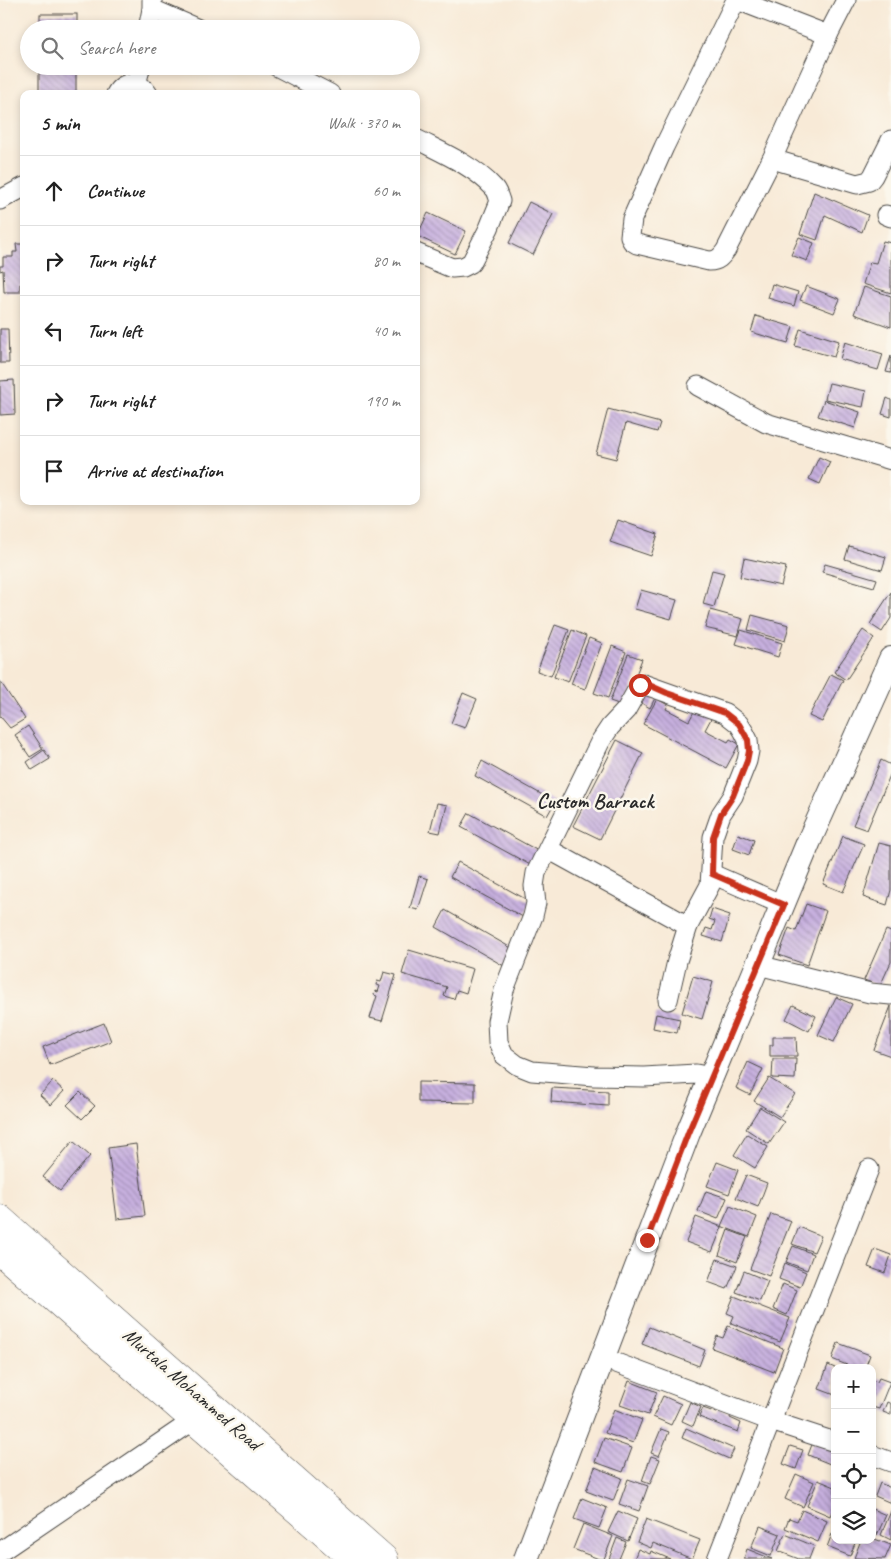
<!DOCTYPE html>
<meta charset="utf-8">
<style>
body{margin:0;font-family:Caveat,sans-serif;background:#f6f6f6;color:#222}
.controls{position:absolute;right:15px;bottom:15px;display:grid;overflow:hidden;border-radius:10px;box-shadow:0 2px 8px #0003}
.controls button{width:45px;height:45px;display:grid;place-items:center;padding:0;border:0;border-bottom:1px solid #e0e0e0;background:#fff;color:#222;font:25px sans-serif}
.stop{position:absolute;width:15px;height:15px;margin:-11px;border:4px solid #c8321e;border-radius:50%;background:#fff}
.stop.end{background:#c8321e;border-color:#fff;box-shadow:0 1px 5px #0008}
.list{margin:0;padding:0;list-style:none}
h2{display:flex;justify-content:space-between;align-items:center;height:65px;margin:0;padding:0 20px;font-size:21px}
h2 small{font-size:16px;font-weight:400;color:#767676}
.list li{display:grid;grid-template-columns:32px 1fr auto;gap:15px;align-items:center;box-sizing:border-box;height:70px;padding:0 20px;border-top:1px solid #e0e0e0}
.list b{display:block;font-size:19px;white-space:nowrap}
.list em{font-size:16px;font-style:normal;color:#767676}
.icon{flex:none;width:28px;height:28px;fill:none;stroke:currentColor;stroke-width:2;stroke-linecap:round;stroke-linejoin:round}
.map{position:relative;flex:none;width:891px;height:1559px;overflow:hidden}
.search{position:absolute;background:#fff;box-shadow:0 2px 8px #0003;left:20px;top:20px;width:400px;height:55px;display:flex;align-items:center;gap:12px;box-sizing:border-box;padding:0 18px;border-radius:28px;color:#767676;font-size:19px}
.panel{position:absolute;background:#fff;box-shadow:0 2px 8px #0003;left:20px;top:90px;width:400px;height:415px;border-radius:10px}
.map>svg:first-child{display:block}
.building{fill:url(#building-back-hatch)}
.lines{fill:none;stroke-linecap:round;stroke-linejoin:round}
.minor-casing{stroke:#4a4845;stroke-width:21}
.major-casing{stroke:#4a4845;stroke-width:26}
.highway-casing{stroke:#4a4845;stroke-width:29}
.minor{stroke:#fff;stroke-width:19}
.major{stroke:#fff;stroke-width:24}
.highway{stroke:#fff;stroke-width:28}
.route{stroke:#c8321e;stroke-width:6}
.labels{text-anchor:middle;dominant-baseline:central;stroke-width:5;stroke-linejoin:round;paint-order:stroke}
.street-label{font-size:20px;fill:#2b2b2b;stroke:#fbf7ec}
.neighbourhood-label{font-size:21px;font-weight:bold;fill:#2b2b2b;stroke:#fbf7ec}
</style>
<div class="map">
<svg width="891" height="1559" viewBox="0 0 891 1559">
<defs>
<pattern id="building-back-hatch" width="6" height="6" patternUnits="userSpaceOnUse" patternTransform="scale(1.25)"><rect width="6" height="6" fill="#c7b0df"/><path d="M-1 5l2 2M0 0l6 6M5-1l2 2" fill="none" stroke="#a28fb5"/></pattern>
</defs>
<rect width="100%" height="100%" fill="#fbf7ec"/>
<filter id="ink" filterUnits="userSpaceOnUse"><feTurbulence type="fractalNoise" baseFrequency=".02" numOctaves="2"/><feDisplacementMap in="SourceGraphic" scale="10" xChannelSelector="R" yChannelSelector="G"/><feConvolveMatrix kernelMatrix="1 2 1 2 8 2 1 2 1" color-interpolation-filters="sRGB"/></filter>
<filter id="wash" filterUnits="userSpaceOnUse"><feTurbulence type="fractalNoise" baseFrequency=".0096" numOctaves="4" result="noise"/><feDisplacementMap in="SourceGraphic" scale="20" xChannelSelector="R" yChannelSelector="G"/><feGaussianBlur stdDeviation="1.12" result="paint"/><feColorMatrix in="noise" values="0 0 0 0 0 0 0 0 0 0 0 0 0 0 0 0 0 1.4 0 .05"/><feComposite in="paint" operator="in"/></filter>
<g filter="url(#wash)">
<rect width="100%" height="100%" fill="#f8ead7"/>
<g id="blocks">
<g class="building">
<rect x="40" y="14" width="37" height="15"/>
<rect x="39" y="66" width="37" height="28"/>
<path d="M 814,192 L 868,215 L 862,232 L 825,215 L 817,240 L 800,234 Z"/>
<path d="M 529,202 L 553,214 L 533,255 L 509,243 Z"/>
<path d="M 428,213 L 466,231 L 455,254 L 417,236 Z"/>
<path d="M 799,237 L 814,243 L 807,261 L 791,255 Z"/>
<path d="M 883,241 L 891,243 L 891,293 L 863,284 L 870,262 L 876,263 Z"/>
<path d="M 16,244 L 24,244 L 24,284 L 20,284 L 20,292 L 4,292 L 3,270 L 0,271 L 0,266 L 3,266 L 3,257 L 13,257 L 13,252 L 17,252 Z"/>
<path d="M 772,284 L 798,292 L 794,306 L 768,298 Z"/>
<path d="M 806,286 L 840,299 L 834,313 L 800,300 Z"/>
<path d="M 864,287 L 891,296 L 891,327 L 854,314 Z"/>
<path d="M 756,316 L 793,327 L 788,343 L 751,332 Z"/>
<path d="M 0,329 L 8,329 L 9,363 L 0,363 Z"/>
<path d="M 800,329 L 839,341 L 834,357 L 795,346 Z"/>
<path d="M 845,342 L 883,354 L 878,370 L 840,359 Z"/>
<path d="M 891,356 L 891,373 L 886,372 Z"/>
<path d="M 14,380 L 15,414 L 0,415 L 0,381 Z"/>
<path d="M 829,383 L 866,391 L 863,407 L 825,399 Z"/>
<path d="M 887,398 L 891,400 L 891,417 L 882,414 Z"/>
<path d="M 824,400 L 860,412 L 855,428 L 818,416 Z"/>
<path d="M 608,409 L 660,423 L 657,432 L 626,423 L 616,459 L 596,454 Z"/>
<path d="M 819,457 L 830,462 L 820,484 L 809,479 Z"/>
<path d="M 618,520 L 658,534 L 651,556 L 610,542 Z"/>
<path d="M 849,546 L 886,557 L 882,570 L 845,559 Z"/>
<path d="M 744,558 L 786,567 L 781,586 L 740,577 Z"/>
<path d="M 825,564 L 877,579 L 874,587 L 822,572 Z"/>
<path d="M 712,570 L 724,573 L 714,607 L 703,604 Z"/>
<path d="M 641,590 L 677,600 L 671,619 L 635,609 Z"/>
<path d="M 891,592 L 891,618 L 882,632 L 870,624 Z"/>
<path d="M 710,610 L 743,619 L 738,636 L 705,628 Z"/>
<path d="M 752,615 L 789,625 L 785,641 L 748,630 Z"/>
<path d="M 555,625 L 569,630 L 551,676 L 537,671 Z"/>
<path d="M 572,630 L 586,636 L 568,682 L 554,677 Z"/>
<path d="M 741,630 L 782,643 L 778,657 L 736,644 Z"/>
<path d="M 863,630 L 874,638 L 846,680 L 834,672 Z"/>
<path d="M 589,638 L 602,643 L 585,689 L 571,684 Z"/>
<path d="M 612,646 L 626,652 L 608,698 L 594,693 Z"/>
<path d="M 628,654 L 642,659 L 624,706 L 610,701 Z"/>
<path d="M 831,674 L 843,680 L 822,722 L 809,716 Z"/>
<path d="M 0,681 L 25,719 L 10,728 L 0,716 Z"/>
<path d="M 646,686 L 658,692 L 650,708 L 638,701 Z"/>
<path d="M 463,693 L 477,699 L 465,728 L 451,723 Z"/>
<path d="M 657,699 L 668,705 L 666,709 L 689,721 L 697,706 L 713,715 L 705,730 L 728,742 L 730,739 L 739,744 L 726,768 L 643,724 Z"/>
<path d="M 28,726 L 43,749 L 30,757 L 15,735 Z"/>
<path d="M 617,740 L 643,753 L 600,839 L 573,826 Z"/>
<path d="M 44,750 L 50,759 L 32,770 L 27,762 Z"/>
<path d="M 881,760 L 891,765 L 891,773 L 867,830 L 853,825 Z"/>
<path d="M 482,761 L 555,802 L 547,816 L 475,776 Z"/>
<path d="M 437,803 L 447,805 L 440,833 L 430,831 Z"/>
<path d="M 469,813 L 542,853 L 534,867 L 461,827 Z"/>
<path d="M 738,834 L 754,840 L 749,855 L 733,849 Z"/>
<path d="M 843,836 L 864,844 L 843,892 L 823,884 Z"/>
<path d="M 879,843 L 891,846 L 891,890 L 887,905 L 863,897 Z"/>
<path d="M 458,862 L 531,902 L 523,917 L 450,877 Z"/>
<path d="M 419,876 L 428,879 L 418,910 L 410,908 Z"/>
<path d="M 806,904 L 826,911 L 807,965 L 779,955 L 789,928 L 796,931 Z"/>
<path d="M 712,909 L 730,915 L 722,942 L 703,936 L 706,928 L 712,930 L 715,921 L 709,919 Z"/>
<path d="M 445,910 L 513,949 L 504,966 L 436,927 Z"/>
<path d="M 886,930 L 891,932 L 891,962 L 880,986 L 864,980 Z"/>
<path d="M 409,950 L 473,969 L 466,993 L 457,990 L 454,999 L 444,996 L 447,987 L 402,974 Z"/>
<path d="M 384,972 L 396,975 L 382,1021 L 370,1018 L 377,996 L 374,995 L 375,991 L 378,992 L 380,986 L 376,985 L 377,981 L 381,982 Z"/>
<path d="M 693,976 L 713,982 L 702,1019 L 682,1013 Z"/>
<path d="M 836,997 L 852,1004 L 834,1042 L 818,1035 Z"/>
<path d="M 793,1005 L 816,1016 L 809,1031 L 786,1019 Z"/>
<path d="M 891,1006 L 891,1056 L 874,1050 Z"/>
<path d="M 656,1014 L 680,1019 L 677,1033 L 653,1028 Z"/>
<path d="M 104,1023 L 111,1041 L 50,1065 L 43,1047 Z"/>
<path d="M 773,1037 L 796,1037 L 797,1056 L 770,1056 L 770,1045 L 773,1045 Z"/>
<path d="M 773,1059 L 796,1059 L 795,1079 L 772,1078 Z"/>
<path d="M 748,1062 L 763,1069 L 750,1095 L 736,1088 Z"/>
<path d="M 769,1078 L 795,1094 L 780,1117 L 754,1101 Z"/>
<path d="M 53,1081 L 64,1091 L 51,1105 L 40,1095 Z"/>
<path d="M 418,1082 L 475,1083 L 475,1103 L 418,1102 Z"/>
<path d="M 552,1088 L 608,1091 L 608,1106 L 551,1102 Z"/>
<path d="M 80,1092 L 95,1106 L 82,1119 L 67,1105 Z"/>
<path d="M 760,1107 L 784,1122 L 769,1144 L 746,1129 Z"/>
<path d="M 747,1134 L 768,1147 L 755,1168 L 734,1155 Z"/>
<path d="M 73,1141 L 90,1156 L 60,1191 L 43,1177 Z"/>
<path d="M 136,1144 L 145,1216 L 117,1219 L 108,1148 Z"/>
<path d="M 717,1162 L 738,1170 L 729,1194 L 707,1186 Z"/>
<path d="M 746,1175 L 767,1183 L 758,1207 L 736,1198 Z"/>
<path d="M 706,1191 L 727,1198 L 718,1219 L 698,1211 Z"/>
<path d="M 730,1206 L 757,1217 L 749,1237 L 721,1226 Z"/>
<path d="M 771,1214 L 791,1221 L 769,1276 L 750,1269 Z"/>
<path d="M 696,1217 L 722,1227 L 712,1252 L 686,1242 Z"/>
<path d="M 799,1227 L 821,1236 L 814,1252 L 792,1244 Z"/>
<path d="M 728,1230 L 747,1237 L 737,1262 L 719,1255 Z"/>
<path d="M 793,1246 L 813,1254 L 807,1270 L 786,1262 Z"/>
<path d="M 875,1249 L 891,1255 L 885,1273 L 868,1267 Z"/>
<path d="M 717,1259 L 737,1266 L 727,1289 L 708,1282 Z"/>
<path d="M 785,1263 L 806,1272 L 800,1287 L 779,1279 Z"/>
<path d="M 744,1271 L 768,1281 L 760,1301 L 736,1292 Z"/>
<path d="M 783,1284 L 797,1290 L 787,1315 L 773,1309 Z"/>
<path d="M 734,1296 L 790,1318 L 780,1342 L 731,1323 L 734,1316 L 727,1313 Z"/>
<path d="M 728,1326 L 783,1348 L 774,1372 L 712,1348 L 717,1336 L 723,1338 Z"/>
<path d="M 649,1327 L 705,1350 L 699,1366 L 642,1344 Z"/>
<path d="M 838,1343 L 870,1355 L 865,1368 L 854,1368 L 832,1359 Z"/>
<path d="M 828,1365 L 835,1368 L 835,1395 L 819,1389 Z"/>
<path d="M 879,1378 L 890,1382 L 879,1409 L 872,1407 L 872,1380 L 877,1382 Z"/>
<path d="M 629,1381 L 657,1392 L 648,1415 L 620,1405 Z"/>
<path d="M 663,1396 L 681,1404 L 671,1425 L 653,1417 Z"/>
<path d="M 690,1402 L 701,1407 L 693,1426 L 682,1421 Z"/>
<path d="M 887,1402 L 891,1404 L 891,1415 L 883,1412 Z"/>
<path d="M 703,1408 L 717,1413 L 719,1409 L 731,1414 L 730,1418 L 741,1423 L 738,1432 L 699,1417 Z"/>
<path d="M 614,1409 L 642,1420 L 633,1443 L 605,1433 Z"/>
<path d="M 686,1428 L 734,1449 L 729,1459 L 682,1438 Z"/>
<path d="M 661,1429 L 669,1432 L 659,1456 L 651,1453 Z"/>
<path d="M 604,1438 L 632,1448 L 623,1472 L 595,1462 Z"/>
<path d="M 813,1442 L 835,1450 L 835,1466 L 808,1455 Z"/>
<path d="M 790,1446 L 803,1450 L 796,1469 L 783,1464 Z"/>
<path d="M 651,1456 L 660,1459 L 650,1484 L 642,1481 Z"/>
<path d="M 595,1467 L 622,1478 L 613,1501 L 586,1491 Z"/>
<path d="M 796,1474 L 814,1482 L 803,1507 L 785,1499 Z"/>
<path d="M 628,1479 L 648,1486 L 639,1511 L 619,1504 Z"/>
<path d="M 818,1480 L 835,1487 L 835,1504 L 830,1516 L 807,1506 Z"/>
<path d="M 880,1483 L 891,1488 L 891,1503 L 875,1496 Z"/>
<path d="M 582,1498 L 607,1508 L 599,1528 L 574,1519 Z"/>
<path d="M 872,1509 L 886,1515 L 877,1535 L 872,1533 Z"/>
<path d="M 802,1510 L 827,1521 L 818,1542 L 785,1528 L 789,1518 L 797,1521 Z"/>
<path d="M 618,1511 L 637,1519 L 628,1541 L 608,1532 Z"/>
<path d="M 891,1511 L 891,1540 L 881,1535 Z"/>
<path d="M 646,1519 L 700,1540 L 692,1559 L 653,1543 L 651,1548 L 637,1542 Z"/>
<path d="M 583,1524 L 613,1536 L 604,1559 L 599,1559 L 573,1549 Z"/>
<path d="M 760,1526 L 780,1534 L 771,1556 L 751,1548 Z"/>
<path d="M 785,1534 L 814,1546 L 809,1559 L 799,1559 L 778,1551 Z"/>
<path d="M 832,1534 L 835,1535 L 835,1540 L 848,1540 L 855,1543 L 850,1556 L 827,1547 Z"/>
<path d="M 617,1538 L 626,1542 L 619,1559 L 609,1559 Z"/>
<path d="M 872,1538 L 891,1545 L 885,1559 L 854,1558 L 861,1540 L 872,1540 Z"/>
<path d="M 638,1549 L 650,1554 L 651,1551 L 670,1559 L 634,1559 Z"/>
<path d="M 747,1549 L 772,1559 L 744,1559 Z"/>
</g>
</g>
</g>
<g filter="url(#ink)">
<use href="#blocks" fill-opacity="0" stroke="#4a4845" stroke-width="1"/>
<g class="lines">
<defs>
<g id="minor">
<path d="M 736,0 L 664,147 L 632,219 L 630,236 L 632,241 L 637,244 L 709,261 C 718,261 721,257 726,250 L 772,159 L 828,35 L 846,0"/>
<path d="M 737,0 L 828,35"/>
<path d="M 152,9 L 198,29"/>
<path d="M 148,29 L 152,9 L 152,0"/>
<path d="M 276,66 L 330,94"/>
<path d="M 136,84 L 141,66"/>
<path d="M 116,94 C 123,80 140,81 148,94"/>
<path d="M 416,139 C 441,152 474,166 493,187 C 497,190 498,196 500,201 L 489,228 L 471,263 L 463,267 L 452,268 L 416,253"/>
<path d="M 772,159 L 857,184 L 869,181 L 873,176 L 891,140"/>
<path d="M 0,200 L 24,187"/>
<path d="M 886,215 L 891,217"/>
<path d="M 698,386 L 766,423 L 891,460"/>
<path d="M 548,849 L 688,926"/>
<path d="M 712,874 L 783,905"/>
<path d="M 758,965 L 870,993 L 891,995"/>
<path d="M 668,1000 L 677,961 L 688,926 L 710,885 L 713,837 L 721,814 L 733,796 L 747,761 L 749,751 L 748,740 L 744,732 L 739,724 L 725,713 L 643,684 L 640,685 L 626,710 L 610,727 L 600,742 L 536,873 L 534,886 L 536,903 L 533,916 L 504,990 L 497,1021 L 498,1042 L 504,1055 L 517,1065 L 532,1071 L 594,1076 L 644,1077 L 696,1074 L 712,1077"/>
<path d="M 603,1358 L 771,1421 L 835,1442"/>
<path d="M 872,1455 L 891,1462"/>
<path d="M 0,1552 L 194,1420"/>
<path d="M 717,1559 L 869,1169"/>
</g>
<path id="major" d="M 526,1559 L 688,1133 L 809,841 L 891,659"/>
<g id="highway">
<path d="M 0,1219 L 384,1559"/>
<path d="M 0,1251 L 354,1559"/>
</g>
</defs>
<use href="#minor" class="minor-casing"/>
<use href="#major" class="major-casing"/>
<use href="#highway" class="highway-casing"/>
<use href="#minor" class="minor"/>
<use href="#major" class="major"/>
<use href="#highway" class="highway"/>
</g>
</g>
<g class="lines" filter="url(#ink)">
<path class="route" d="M 640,685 L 647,684 L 667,693 L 725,713 L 739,724 L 748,740 L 749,751 L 747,761 L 733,796 L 721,814 L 713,837 L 712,874 L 784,905 L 688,1133 L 647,1240"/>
</g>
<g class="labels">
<g class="street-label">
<text transform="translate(192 1389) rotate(41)">Murtala Mohammed Road</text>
</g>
<g class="neighbourhood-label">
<text x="595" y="801">Custom Barrack</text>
</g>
</g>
</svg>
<div class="controls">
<button>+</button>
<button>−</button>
<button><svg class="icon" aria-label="locate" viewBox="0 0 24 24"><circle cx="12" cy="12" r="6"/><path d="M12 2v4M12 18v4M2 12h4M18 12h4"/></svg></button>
<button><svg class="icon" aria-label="layers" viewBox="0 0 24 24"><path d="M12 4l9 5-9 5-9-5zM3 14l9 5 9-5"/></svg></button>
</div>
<div class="stop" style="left:640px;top:685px"></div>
<div class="stop end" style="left:647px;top:1240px"></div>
<div class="search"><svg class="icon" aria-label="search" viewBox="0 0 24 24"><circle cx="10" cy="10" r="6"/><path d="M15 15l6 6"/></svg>Search here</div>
<section class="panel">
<h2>5 min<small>Walk · 370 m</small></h2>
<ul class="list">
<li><svg class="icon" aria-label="ahead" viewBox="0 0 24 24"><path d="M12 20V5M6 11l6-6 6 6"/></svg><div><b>Continue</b></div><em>60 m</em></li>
<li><svg class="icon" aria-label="right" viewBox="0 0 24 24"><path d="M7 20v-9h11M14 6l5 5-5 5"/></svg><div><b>Turn right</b></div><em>80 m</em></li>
<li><svg class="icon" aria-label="left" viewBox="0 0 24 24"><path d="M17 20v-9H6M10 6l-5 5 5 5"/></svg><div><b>Turn left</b></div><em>40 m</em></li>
<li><svg class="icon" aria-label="right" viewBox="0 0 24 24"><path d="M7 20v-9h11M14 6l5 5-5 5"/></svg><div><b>Turn right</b></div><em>190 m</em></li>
<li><svg class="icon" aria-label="arrive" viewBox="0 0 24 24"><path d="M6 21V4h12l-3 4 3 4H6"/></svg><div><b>Arrive at destination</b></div></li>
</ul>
</section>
</div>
